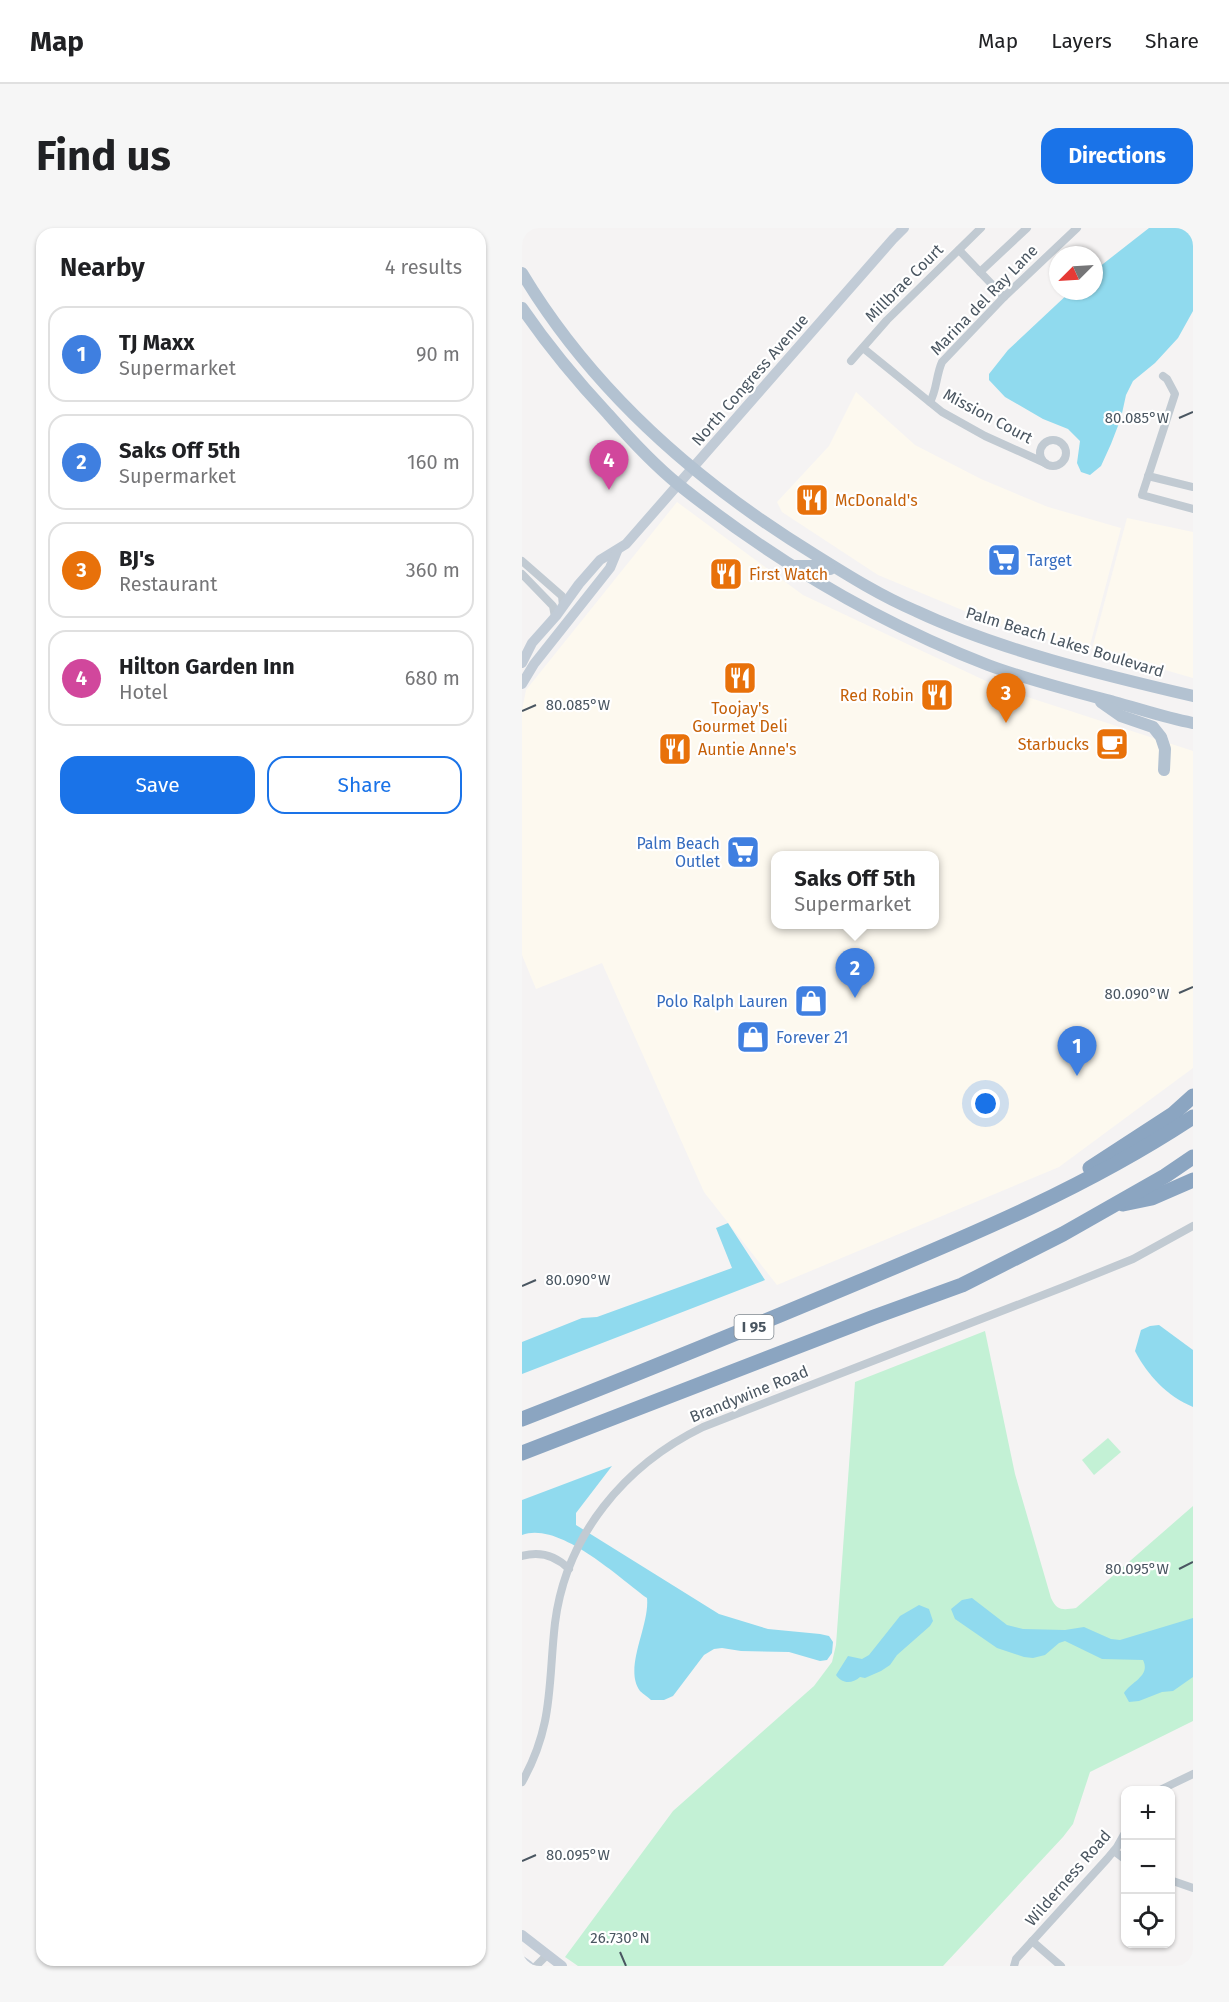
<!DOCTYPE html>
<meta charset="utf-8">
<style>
body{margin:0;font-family:"Fira Sans",sans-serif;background:#f6f6f6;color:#202124}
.controls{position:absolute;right:18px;bottom:18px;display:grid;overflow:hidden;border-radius:12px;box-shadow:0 2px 4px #0004}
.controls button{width:54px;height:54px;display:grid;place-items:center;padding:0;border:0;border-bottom:2px solid #e0e0e0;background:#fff;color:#202124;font:30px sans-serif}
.compass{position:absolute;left:527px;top:18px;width:54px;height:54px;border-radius:50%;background:#fff;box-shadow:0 2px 4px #0004;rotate:246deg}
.you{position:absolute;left:464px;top:876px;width:21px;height:21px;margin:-15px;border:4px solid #fff;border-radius:50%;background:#1a73e8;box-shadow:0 0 0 9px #1a73e833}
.badge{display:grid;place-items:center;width:39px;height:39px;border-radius:50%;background:#1a73e8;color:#fff;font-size:20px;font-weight:700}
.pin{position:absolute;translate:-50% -50px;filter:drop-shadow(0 2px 3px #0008)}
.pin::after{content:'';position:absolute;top:32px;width:21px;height:18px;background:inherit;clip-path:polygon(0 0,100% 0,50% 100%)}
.popup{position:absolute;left:249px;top:623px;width:168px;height:78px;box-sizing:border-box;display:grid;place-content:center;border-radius:12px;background:#fff;filter:drop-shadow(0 2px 4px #0005);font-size:20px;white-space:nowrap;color:#757577}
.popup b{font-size:22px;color:#202124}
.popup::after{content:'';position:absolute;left:50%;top:100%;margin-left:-12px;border:12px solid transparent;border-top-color:#fff}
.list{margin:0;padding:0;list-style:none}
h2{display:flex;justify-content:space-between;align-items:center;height:78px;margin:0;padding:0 24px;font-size:26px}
h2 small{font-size:20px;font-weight:400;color:#757577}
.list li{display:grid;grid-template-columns:39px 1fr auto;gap:18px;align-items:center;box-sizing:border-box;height:96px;margin:0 12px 12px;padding:0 12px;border:2px solid #e0e0e0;border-radius:18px}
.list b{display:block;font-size:22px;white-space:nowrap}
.list p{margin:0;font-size:20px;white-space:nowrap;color:#757577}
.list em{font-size:20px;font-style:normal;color:#757577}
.actions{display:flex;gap:12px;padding:18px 24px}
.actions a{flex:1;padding:14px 0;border:2px solid #1a73e8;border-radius:18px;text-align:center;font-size:21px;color:#1a73e8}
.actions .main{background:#1a73e8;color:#fff}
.icon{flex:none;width:33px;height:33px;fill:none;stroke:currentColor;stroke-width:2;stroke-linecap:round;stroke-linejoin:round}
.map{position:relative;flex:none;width:671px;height:1738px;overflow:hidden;border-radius:18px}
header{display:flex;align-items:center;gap:36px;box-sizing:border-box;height:84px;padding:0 30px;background:#fff;border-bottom:2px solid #e0e0e0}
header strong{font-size:28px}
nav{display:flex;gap:33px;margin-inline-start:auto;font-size:21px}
.intro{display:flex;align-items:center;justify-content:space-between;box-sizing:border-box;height:144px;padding:0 36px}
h1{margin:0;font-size:42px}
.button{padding:15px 27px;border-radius:18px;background:#1a73e8;color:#fff;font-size:21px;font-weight:700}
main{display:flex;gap:36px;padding:0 36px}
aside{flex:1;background:#fff;border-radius:18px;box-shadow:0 2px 4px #0004}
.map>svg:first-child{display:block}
.commercial{fill:#fdf9ef;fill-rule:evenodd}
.green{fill:#c3f1d5}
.water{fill:#90daee}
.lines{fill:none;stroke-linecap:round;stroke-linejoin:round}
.street{stroke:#c1cad2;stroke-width:8}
.secondary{stroke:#c1cbd6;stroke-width:10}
.primary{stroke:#b3c2d1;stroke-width:12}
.highway{stroke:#8ba5c1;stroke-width:15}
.ticks{fill:none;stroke:#4a5661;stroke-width:2}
.labels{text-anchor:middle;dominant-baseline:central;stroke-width:4.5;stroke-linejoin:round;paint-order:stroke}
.shield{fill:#fff;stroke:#808990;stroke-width:1.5}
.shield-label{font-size:15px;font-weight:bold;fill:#4a5661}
.street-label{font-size:16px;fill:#4a5661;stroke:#fff}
.food-label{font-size:16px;fill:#c56008;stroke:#fff;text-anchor:start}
.shop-label{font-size:16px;fill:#366cbe;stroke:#fff;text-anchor:start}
.ticks-label{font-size:15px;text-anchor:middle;fill:#4a5661;stroke:#fff;stroke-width:4.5;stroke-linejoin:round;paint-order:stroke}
</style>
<header>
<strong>Map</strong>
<nav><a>Map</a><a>Layers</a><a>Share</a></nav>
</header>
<div class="intro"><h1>Find us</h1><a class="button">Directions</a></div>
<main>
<aside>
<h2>Nearby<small>4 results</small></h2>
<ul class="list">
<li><span class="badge" style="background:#3f7fe0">1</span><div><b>TJ Maxx</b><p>Supermarket</p></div><em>90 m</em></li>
<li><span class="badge" style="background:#3f7fe0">2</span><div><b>Saks Off 5th</b><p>Supermarket</p></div><em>160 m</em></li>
<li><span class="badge" style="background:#e8710a">3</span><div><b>BJ's</b><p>Restaurant</p></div><em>360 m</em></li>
<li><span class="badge" style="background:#d1479c">4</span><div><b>Hilton Garden Inn</b><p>Hotel</p></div><em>680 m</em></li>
</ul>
<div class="actions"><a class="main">Save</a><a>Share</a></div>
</aside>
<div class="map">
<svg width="671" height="1738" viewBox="0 0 671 1738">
<rect width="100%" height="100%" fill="#f5f3f3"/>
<g class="commercial">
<path d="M 334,164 L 393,217 L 459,251 L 526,279 L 599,300 L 567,421 L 493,404 L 356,347 L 260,284 L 255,274 L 307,218 Z"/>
<path d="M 155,274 L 281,367 L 481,461 L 671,523 L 671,840 L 537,939 L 255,1057 L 182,964 L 80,735 L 14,761 L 0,727 L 0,482 L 4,462 ZM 254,628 L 412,628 L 412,696 L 254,696 Z"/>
<path d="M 605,290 L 671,304 L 671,450 L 570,421 Z"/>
</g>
<g class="green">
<path d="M 463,1103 L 493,1246 L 529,1370 C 535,1383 541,1382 554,1380 L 671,1278 L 671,1493 L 568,1544 L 551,1596 L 541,1609 L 421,1738 L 56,1738 L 43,1729 L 151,1583 L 292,1458 L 310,1434 L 314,1417 L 333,1154 Z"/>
<path d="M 586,1210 L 599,1224 L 572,1247 L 560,1232 Z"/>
</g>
<g class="water">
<path d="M 627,0 L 671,0 L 671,83 L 656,110 L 633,135 L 611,153 L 604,167 L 599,190 L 589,216 L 579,238 L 568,247 L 559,244 L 555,235 L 558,213 L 546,201 L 521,191 L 483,169 L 467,152 L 467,146 L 486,122 L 549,63 L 572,63 L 572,43 Z"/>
<path d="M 206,995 L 243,1052 L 0,1146 L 0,1114 L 60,1090 L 75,1089 L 210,1040 L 194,1000 Z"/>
<path d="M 637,1097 L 671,1122 L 671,1179 C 645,1168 626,1148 613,1123 L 619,1102 L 628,1098 Z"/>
<path d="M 90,1238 L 54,1285 L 54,1297 L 197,1386 L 246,1401 L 298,1406 L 307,1408 L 311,1414 L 310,1425 L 305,1432 L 298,1433 L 267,1424 L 219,1423 L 200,1420 L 192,1421 L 182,1427 L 151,1468 L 142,1472 L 129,1472 C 126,1469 121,1466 118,1463 C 101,1440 128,1398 125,1370 C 96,1349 37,1293 0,1307 L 0,1272 Z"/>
<path d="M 450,1370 L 485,1397 L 501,1401 L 543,1402 L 562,1399 L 589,1411 L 598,1412 L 671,1390 L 671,1449 L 651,1463 L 640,1464 L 617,1473 L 607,1474 L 602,1465 C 609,1454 629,1448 621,1432 L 580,1431 L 543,1413 L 537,1415 L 523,1427 L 511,1430 L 502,1429 L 475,1420 L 433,1391 L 429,1381 L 440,1372 Z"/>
<path d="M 397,1377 L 407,1381 L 411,1393 L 408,1398 L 375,1427 L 368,1437 L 359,1443 L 343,1450 L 338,1449 C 330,1456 320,1456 314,1447 L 326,1428 L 340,1431 L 347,1427 L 378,1388 Z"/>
</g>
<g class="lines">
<g class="street">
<path d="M 437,22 L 482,69"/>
<path d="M 458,44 L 505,0"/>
<path d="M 341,120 L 420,184 L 463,208 L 523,235"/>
<path d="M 329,133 L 365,92 L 459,0"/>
<path d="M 641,148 L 645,151 L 653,166 L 620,267 L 671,281"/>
<path d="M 408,174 C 415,162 414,147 420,134 L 482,69 L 555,0"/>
<circle cx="531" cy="225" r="13"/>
<path d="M 626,248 L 671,259"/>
<path d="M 0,333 L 40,368 L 41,378"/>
<path d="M 0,346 L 31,378 L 33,389"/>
<path d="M 0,1328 C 18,1323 34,1328 47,1341"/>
<path d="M 0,1554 C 32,1497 26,1456 33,1395 C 44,1307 103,1237 181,1199 L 544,1058 L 611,1031 L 671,998"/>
<path d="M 638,1562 L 671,1546"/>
<path d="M 592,1623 L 604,1632"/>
<path d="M 648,1652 L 671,1660"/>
<path d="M 510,1713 L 539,1738"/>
<path d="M 14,1738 L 25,1727"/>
<path d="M 492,1738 L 494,1731 L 585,1631 L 595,1619 L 604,1603"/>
</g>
<g class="secondary">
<path d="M 0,435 L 10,415 L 34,388 L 57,356 L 78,332 L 104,316 L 371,11 L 382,0"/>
<path d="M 0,456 L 12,436 L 88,340 L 95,323"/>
<path d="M 0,1707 L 40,1738"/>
<path d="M 0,1733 L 7,1738"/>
</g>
<g class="primary">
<path d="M 0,45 C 72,165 177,256 295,328 C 327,348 359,368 394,383 C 477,422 581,447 671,468"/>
<path d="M 0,80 C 26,118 55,153 86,186 C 108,211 131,236 157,257 C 250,331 354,394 466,437 C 506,452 550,463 592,474 C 618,481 644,490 671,495"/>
<path d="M 271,338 L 290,338 L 308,341"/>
<path d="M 579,474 L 599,488 L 631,499 L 639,509 L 643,521 L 642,542"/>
</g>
<g class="highway">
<path d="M 568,940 L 651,886 L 671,868"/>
<path d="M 601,976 L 630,970 L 671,952"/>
<path d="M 0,1191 C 113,1147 225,1101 337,1054 C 452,1006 567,958 671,889"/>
<path d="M 0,1225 L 352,1089 L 440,1057 L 541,1006 L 643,948 L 671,929"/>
</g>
</g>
<path class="ticks" d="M 657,190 L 671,184M 0,483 L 14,477M 657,765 L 671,759M 0,1058 L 14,1052M 657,1341 L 671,1334M 0,1633 L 14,1627M 98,1724 L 104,1738"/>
<defs>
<symbol id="restaurant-square" viewBox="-11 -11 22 22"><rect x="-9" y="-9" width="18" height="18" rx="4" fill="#e8710a" stroke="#fff"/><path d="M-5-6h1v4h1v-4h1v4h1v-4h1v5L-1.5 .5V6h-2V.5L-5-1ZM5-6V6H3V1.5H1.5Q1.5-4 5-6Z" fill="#fff"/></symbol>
<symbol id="supermarket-square" viewBox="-11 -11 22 22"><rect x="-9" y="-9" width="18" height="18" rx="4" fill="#3f7fe0" stroke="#fff"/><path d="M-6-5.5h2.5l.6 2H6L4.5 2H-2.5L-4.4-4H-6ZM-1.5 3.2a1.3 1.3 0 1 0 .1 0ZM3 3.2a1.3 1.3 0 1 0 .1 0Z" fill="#fff"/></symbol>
<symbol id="cafe-square" viewBox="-11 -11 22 22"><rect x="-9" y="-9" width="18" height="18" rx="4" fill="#e8710a" stroke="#fff"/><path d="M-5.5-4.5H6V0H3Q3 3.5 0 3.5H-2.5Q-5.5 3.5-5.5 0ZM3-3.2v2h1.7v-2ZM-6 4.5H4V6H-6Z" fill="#fff"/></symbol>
<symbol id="shop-square" viewBox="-11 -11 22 22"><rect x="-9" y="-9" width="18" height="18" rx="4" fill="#3f7fe0" stroke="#fff"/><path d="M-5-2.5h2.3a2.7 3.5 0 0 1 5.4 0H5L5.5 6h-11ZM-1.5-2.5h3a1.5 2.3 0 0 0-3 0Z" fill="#fff"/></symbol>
</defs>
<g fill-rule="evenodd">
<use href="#restaurant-square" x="271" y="253" width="38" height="38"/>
<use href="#supermarket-square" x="463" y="313" width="38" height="38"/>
<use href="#restaurant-square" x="185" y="327" width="38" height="38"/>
<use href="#restaurant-square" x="199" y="431" width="38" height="38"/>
<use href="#restaurant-square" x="396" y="448" width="38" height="38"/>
<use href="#cafe-square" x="571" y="497" width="38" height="38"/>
<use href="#restaurant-square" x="134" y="502" width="38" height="38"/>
<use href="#supermarket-square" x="202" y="605" width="38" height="38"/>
<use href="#shop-square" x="270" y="754" width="38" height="38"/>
<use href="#shop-square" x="212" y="790" width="38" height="38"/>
</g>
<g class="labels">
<rect class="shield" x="212.5" y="1087" width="39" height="24" rx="4.5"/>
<g class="shield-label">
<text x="232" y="1099">I 95</text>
</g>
<g class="street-label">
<text transform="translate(382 55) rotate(-45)">Millbrae Court</text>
<text transform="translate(462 72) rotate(-46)">Marina del Ray Lane</text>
<text transform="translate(228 152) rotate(-49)">North Congress Avenue</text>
<text transform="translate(466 188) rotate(28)">Mission Court</text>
<text transform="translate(543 414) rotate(17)">Palm Beach Lakes Boulevard</text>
<text transform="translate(227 1166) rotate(-22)">Brandywine Road</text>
<text transform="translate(546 1650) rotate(-49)">Wilderness Road</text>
</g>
<g class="food-label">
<text x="313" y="272">McDonald's</text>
<text x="227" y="346">First Watch</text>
<text x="392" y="467" text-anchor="end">Red Robin</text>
<text x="218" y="480" text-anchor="middle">Toojay's<tspan x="218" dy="18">Gourmet Deli</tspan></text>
<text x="567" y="516" text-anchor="end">Starbucks</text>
<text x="176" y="521">Auntie Anne's</text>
</g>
<g class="shop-label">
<text x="505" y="332">Target</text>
<text x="198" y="615" text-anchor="end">Palm Beach<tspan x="198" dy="18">Outlet</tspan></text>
<text x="266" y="773" text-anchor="end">Polo Ralph Lauren</text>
<text x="254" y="809">Forever 21</text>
</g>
</g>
<g class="ticks-label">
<text x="615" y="195">80.085°W</text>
<text x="56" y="482">80.085°W</text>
<text x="615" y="771">80.090°W</text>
<text x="56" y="1057">80.090°W</text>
<text x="615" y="1346">80.095°W</text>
<text x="56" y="1632">80.095°W</text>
<text x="98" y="1715">26.730°N</text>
</g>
</svg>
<div class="controls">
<button>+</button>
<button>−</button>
<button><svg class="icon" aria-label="locate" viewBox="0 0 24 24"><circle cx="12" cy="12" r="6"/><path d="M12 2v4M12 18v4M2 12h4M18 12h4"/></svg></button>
</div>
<svg class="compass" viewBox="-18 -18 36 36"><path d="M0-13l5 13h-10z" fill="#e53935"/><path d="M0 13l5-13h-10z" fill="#757577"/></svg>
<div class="you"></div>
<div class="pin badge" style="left:555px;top:848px;background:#3f7fe0">1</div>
<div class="pin badge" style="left:333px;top:770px;background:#3f7fe0">2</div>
<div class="popup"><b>Saks Off 5th</b>Supermarket</div>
<div class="pin badge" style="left:484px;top:495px;background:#e8710a">3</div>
<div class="pin badge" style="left:87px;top:262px;background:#d1479c">4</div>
</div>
</main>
